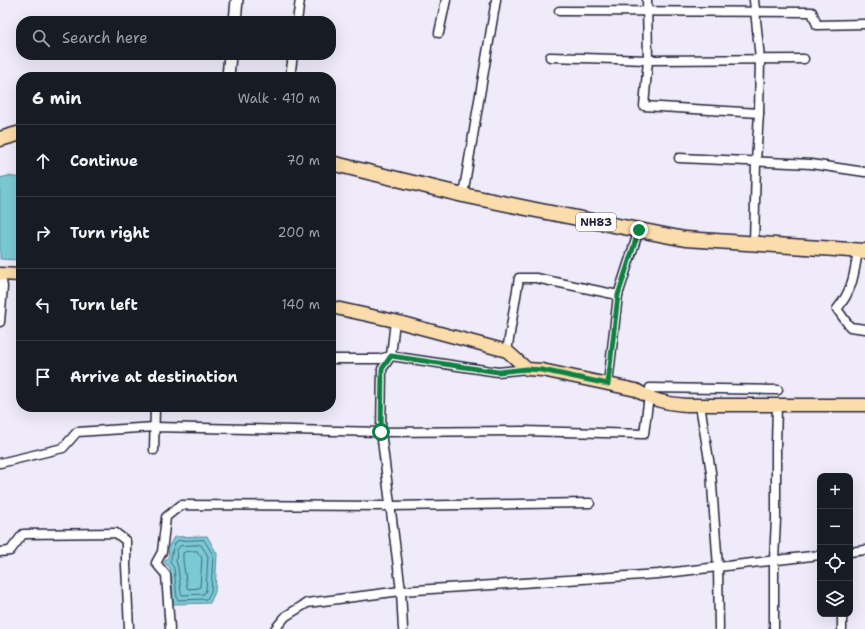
<!DOCTYPE html>
<meta charset="utf-8">
<style>
body{margin:0;font-family:"Shantell Sans",sans-serif;background:#20242c;color:#f1f3f6}
.controls{position:absolute;right:12px;bottom:12px;display:grid;overflow:hidden;border-radius:8px;box-shadow:0 4px 16px #0002}
.controls button{width:36px;height:36px;display:grid;place-items:center;padding:0;border:0;border-bottom:1px solid #363941;background:#171b24;color:#f1f3f6;font:20px sans-serif}
.stop{position:absolute;width:12px;height:12px;margin:-9px;border:3px solid #0b8043;border-radius:50%;background:#fff}
.stop.end{background:#0b8043;border-color:#fff;box-shadow:0 1px 4px #0008}
.list{margin:0;padding:0;list-style:none}
h2{display:flex;justify-content:space-between;align-items:center;height:52px;margin:0;padding:0 16px;font-size:17px}
h2 small{font-size:13px;font-weight:400;color:#9ea1a6}
.list li{display:grid;grid-template-columns:26px 1fr auto;gap:12px;align-items:center;box-sizing:border-box;height:72px;padding:0 16px;border-top:1px solid #363941}
.list b{display:block;font-size:15px;white-space:nowrap}
.list em{font-size:13px;font-style:normal;color:#9ea1a6}
.icon{flex:none;width:22px;height:22px;fill:none;stroke:currentColor;stroke-width:2;stroke-linecap:round;stroke-linejoin:round}
.map{position:relative;flex:none;width:865px;height:629px;overflow:hidden}
.search{position:absolute;background:#171b24;box-shadow:0 4px 16px #0002;left:16px;top:16px;width:320px;height:44px;display:flex;align-items:center;gap:10px;box-sizing:border-box;padding:0 14px;border-radius:16px;color:#9ea1a6;font-size:15px}
.panel{position:absolute;background:#171b24;box-shadow:0 4px 16px #0002;left:16px;top:72px;width:320px;height:340px;border-radius:16px}
.map>svg:first-child{display:block}
.water{fill:#7acad5;stroke:#578797}
.lines{fill:none;stroke-linecap:round;stroke-linejoin:round}
.shore{stroke:#456579;stroke-width:1}
.street-casing{stroke:#22223b;stroke-width:11}
.secondary-casing{stroke:#22223b;stroke-width:14}
.primary-casing{stroke:#22223b;stroke-width:15}
.highway-casing{stroke:#22223b;stroke-width:17}
.street{stroke:#fff;stroke-width:8}
.secondary{stroke:#fff;stroke-width:11}
.primary{stroke:#fbdcab;stroke-width:12}
.highway{stroke:#fbdcab;stroke-width:14}
.route{stroke:#0b8043;stroke-width:5}
.labels{text-anchor:middle;dominant-baseline:central;stroke-width:3;stroke-linejoin:round;paint-order:stroke}
.shield{fill:#fff;stroke:#646476;stroke-width:1}
.shield-label{font-size:11px;font-weight:bold;fill:#22223b}
</style>
<div class="map">
<svg width="865" height="629" viewBox="0 0 865 629">
<rect width="100%" height="100%" fill="#efebf9"/>
<filter id="ink" filterUnits="userSpaceOnUse"><feTurbulence type="fractalNoise" baseFrequency=".025" numOctaves="2"/><feDisplacementMap in="SourceGraphic" scale="8" xChannelSelector="R" yChannelSelector="G"/><feConvolveMatrix kernelMatrix="1 2 1 2 8 2 1 2 1" color-interpolation-filters="sRGB"/></filter>
<g filter="url(#ink)">
<g class="water">
<path d="M 8,176 L 21,178 L 21,260 L 0,259 L 0,178 Z"/>
<path d="M 207,536 L 217,554 L 215,592 L 210,603 L 173,604 L 170,568 L 164,562 L 169,556 L 168,548 L 174,537 Z"/>
</g>
<g class="lines">
<g class="shore">
<path d="M 204,540 L 213,555 L 211,591 L 207,599 L 178,600 L 177,598 L 174,568 L 170,562 C 173,555 171,548 177,541 Z"/>
<path d="M 201,545 L 208,556 L 206,590 L 204,594 L 182,595 L 181,593 L 178,567 L 176,561 L 177,550 L 180,546 Z"/>
<path d="M 197,551 L 202,558 L 200,587 L 199,588 L 188,589 L 187,587 L 183,561 L 183,553 L 185,552 Z"/>
</g>
<defs>
<g id="street">
<path d="M 647,0 L 648,60 L 644,106 L 759,113"/>
<path d="M 754,0 L 760,59 L 759,113 L 756,162 L 754,244"/>
<path d="M 559,11 L 812,12 L 817,25 L 865,24"/>
<path d="M 297,21 L 300,0"/>
<path d="M 439,33 L 446,0"/>
<path d="M 550,57 L 648,60 L 804,59"/>
<path d="M 290,77 L 293,55"/>
<path d="M 679,158 L 811,164 L 865,172"/>
<path d="M 463,195 L 496,0"/>
<path d="M 858,251 C 854,274 853,290 837,309 L 850,327 L 865,329"/>
<path d="M 395,321 L 391,356 L 382,369 L 381,432 L 401,591 L 403,629"/>
<path d="M 0,322 L 3,287 L 1,274"/>
<path d="M 507,351 L 519,278 L 536,278 L 618,295"/>
<path d="M 331,359 L 379,359 L 391,356 L 498,372 L 527,369"/>
<path d="M 608,384 L 618,295 L 639,230"/>
<path d="M 700,405 L 711,472 L 718,567 L 719,629"/>
<path d="M 154,450 L 155,407"/>
<path d="M 0,463 L 63,448 L 77,432 L 154,427 L 381,432 L 523,431 L 644,434 L 650,388 L 778,390"/>
<path d="M 0,552 L 10,551 L 23,534 L 116,533 L 126,541 L 126,565 L 129,629"/>
<path d="M 850,552 L 865,550"/>
<path d="M 842,614 L 842,629"/>
<path d="M 170,629 L 166,575 L 156,563 L 162,552 L 166,517 L 181,505 L 390,506 L 590,503"/>
<path d="M 275,629 L 286,616 L 307,603 L 401,591 L 658,574 L 820,555"/>
<path d="M 774,629 L 774,560 L 776,519 L 776,446 L 777,405"/>
</g>
<g id="secondary">
<path d="M 235,21 L 237,0"/>
<path d="M 228,77 L 230,55"/>
</g>
<g id="primary">
<path d="M 0,274 L 21,275"/>
<path d="M 331,307 L 395,321 L 507,351 L 527,369 L 542,370 L 636,390 C 654,401 665,403 686,405 L 865,405"/>
</g>
<g id="highway">
<path d="M 0,139 L 21,133"/>
<path d="M 331,163 L 463,195 L 536,210 L 685,239 L 865,251"/>
</g>
</defs>
<use href="#street" class="street-casing"/>
<use href="#secondary" class="secondary-casing"/>
<use href="#primary" class="primary-casing"/>
<use href="#highway" class="highway-casing"/>
<use href="#street" class="street"/>
<use href="#secondary" class="secondary"/>
<use href="#primary" class="primary"/>
<use href="#highway" class="highway"/>
</g>
</g>
<g class="lines" filter="url(#ink)">
<path class="route" d="M 381,432 L 382,369 L 391,356 L 498,372 L 527,369 L 542,370 L 608,384 L 618,295 L 639,230"/>
</g>
<g class="labels">
<rect class="shield" x="576" y="213" width="40" height="18" rx="3"/>
<g class="shield-label">
<text x="596" y="222">NH83</text>
</g>
</g>
</svg>
<div class="controls">
<button>+</button>
<button>−</button>
<button><svg class="icon" aria-label="locate" viewBox="0 0 24 24"><circle cx="12" cy="12" r="6"/><path d="M12 2v4M12 18v4M2 12h4M18 12h4"/></svg></button>
<button><svg class="icon" aria-label="layers" viewBox="0 0 24 24"><path d="M12 4l9 5-9 5-9-5zM3 14l9 5 9-5"/></svg></button>
</div>
<div class="stop" style="left:381px;top:432px"></div>
<div class="stop end" style="left:639px;top:230px"></div>
<div class="search"><svg class="icon" aria-label="search" viewBox="0 0 24 24"><circle cx="10" cy="10" r="6"/><path d="M15 15l6 6"/></svg>Search here</div>
<section class="panel">
<h2>6 min<small>Walk · 410 m</small></h2>
<ul class="list">
<li><svg class="icon" aria-label="ahead" viewBox="0 0 24 24"><path d="M12 20V5M6 11l6-6 6 6"/></svg><div><b>Continue</b></div><em>70 m</em></li>
<li><svg class="icon" aria-label="right" viewBox="0 0 24 24"><path d="M7 20v-9h11M14 6l5 5-5 5"/></svg><div><b>Turn right</b></div><em>200 m</em></li>
<li><svg class="icon" aria-label="left" viewBox="0 0 24 24"><path d="M17 20v-9H6M10 6l-5 5 5 5"/></svg><div><b>Turn left</b></div><em>140 m</em></li>
<li><svg class="icon" aria-label="arrive" viewBox="0 0 24 24"><path d="M6 21V4h12l-3 4 3 4H6"/></svg><div><b>Arrive at destination</b></div></li>
</ul>
</section>
</div>
